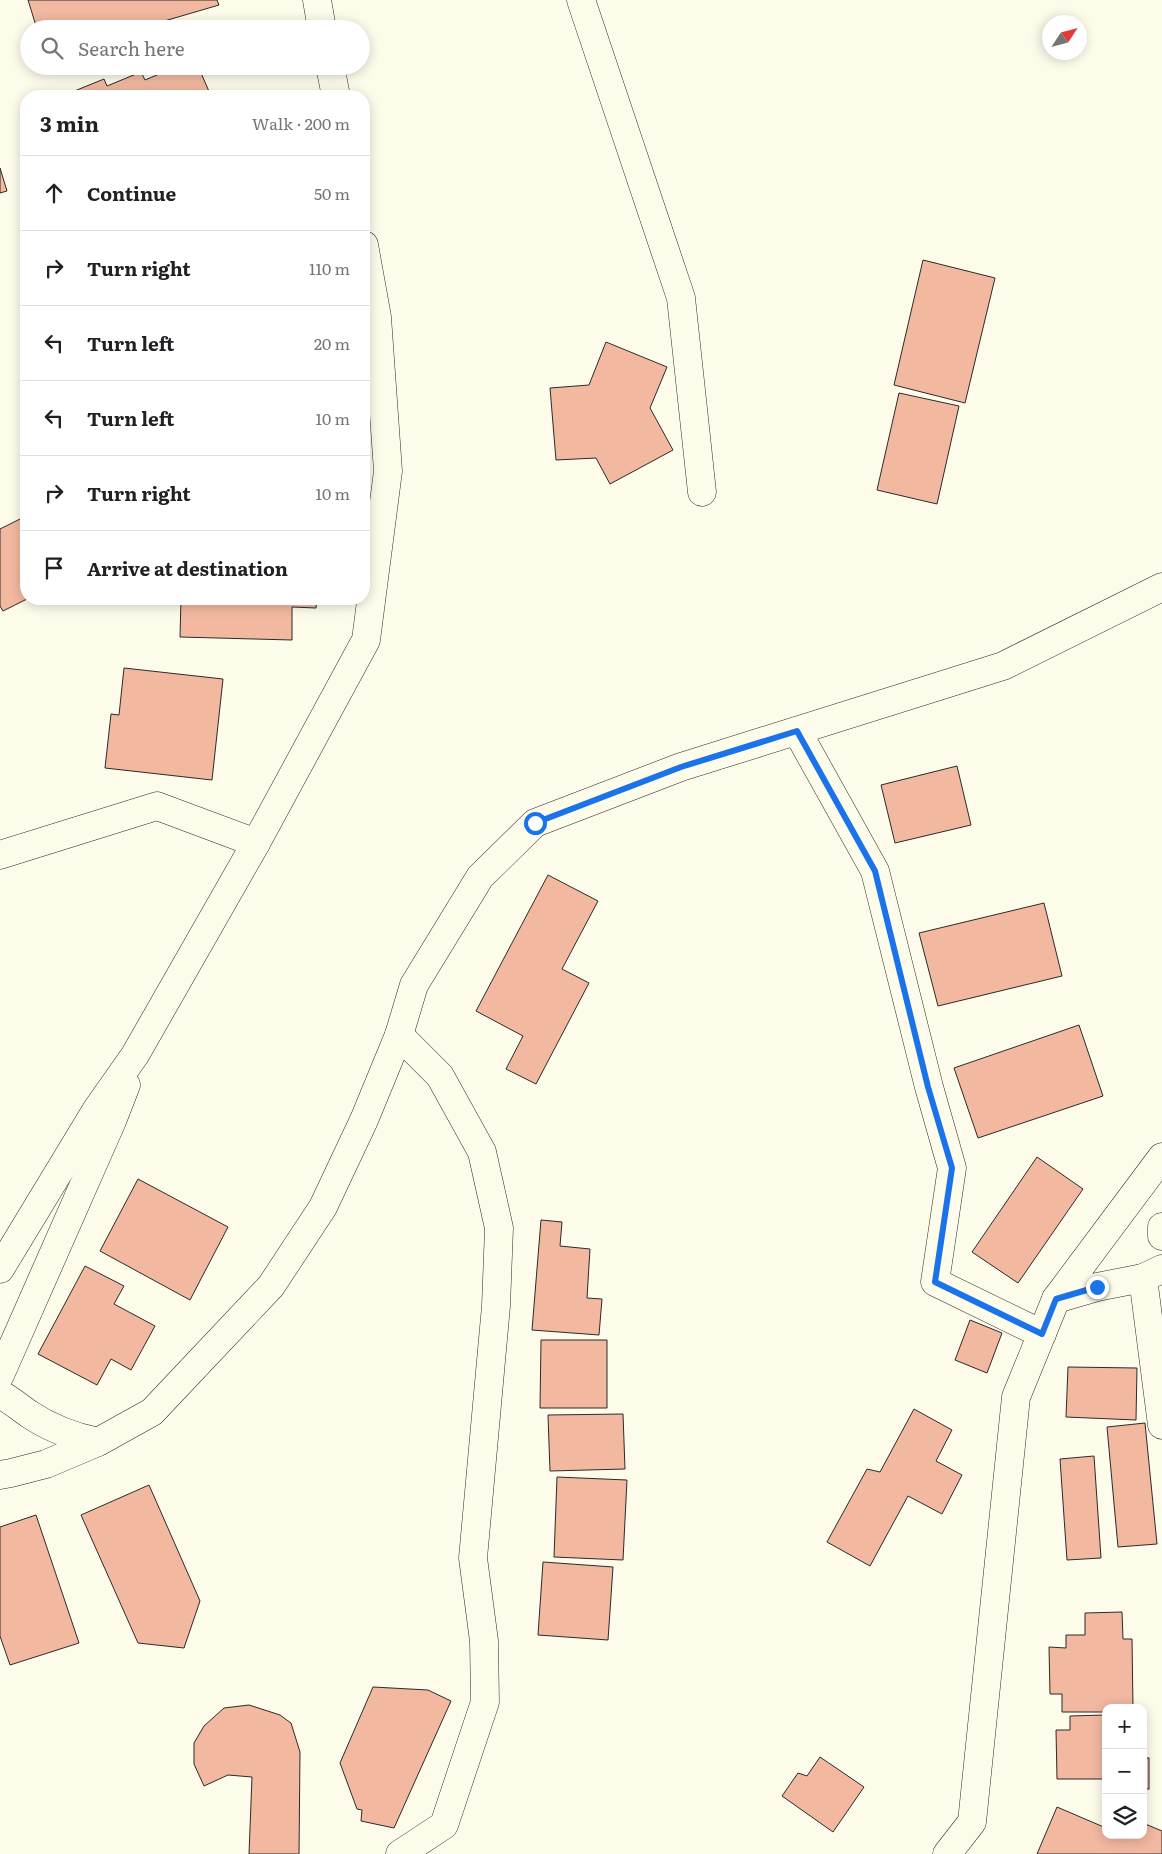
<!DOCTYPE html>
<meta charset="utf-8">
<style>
body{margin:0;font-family:Literata,serif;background:#f2f2f2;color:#202124}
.controls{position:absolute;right:15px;bottom:15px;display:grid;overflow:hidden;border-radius:10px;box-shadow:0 2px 12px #0003}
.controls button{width:45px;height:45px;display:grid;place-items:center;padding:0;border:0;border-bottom:1px solid #e0e0e0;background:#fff;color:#202124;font:25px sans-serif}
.compass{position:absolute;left:1042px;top:15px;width:45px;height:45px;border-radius:50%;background:#fff;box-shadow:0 2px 12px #0003;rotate:54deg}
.stop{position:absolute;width:15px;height:15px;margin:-11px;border:4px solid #1a73e8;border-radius:50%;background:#fff}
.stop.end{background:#1a73e8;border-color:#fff;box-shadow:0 1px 5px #0008}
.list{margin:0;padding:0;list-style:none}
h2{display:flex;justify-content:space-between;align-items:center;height:65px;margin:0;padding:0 20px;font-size:21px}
h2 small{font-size:16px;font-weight:400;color:#757577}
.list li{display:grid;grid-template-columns:32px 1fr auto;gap:15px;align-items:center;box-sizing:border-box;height:75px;padding:0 20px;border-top:1px solid #e0e0e0}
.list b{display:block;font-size:19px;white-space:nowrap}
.list em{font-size:16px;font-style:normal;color:#757577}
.icon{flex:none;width:28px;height:28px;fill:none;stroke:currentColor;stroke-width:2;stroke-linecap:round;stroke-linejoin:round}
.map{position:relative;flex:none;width:1162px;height:1854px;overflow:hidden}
.search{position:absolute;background:#fff;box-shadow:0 2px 12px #0003;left:20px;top:20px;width:350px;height:55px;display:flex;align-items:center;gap:12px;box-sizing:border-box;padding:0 18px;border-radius:28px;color:#757577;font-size:19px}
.panel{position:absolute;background:#fff;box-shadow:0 2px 12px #0003;left:20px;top:90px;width:350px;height:515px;border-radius:20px}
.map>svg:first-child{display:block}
.building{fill:#f2b8a0;stroke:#2b2b2b}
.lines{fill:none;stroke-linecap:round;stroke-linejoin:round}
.street-casing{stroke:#2b2b2b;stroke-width:29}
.secondary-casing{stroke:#2b2b2b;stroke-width:29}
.street{stroke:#fdfbea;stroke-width:28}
.secondary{stroke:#fdfbea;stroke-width:28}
.route{stroke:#1a73e8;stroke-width:6}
</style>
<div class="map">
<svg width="1162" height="1854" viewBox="0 0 1162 1854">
<rect width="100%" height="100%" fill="#fdfbea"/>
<g class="building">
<path d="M 28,0 L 217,0 L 219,5 L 137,29 L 37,29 Z"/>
<path d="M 178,66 L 198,66 L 211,96 L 62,96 L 104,79 L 107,86 L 141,72 L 145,80 Z"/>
<path d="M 0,168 L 7,191 L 0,193 Z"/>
<path d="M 923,260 L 995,278 L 965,403 L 894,385 Z"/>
<path d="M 606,342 L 667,367 L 650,408 L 673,450 L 610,484 L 596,458 L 556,460 L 550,388 L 589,385 Z"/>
<path d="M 899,393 L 959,406 L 937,504 L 877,490 Z"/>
<path d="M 26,516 L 27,599 L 3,611 L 0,606 L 0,529 Z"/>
<path d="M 181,599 L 317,599 L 316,608 L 292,607 L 292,640 L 180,637 Z"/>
<path d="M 124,668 L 223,679 L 212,780 L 105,768 L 111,714 L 119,715 Z"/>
<path d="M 957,766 L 971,825 L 895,843 L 881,785 Z"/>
<path d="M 548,875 L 598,901 L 562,969 L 589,983 L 536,1084 L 506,1069 L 523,1036 L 476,1011 Z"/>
<path d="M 1044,903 L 1062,976 L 938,1006 L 919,933 Z"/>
<path d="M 1079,1025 L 1103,1096 L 978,1138 L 954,1068 Z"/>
<path d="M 1037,1157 L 1083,1189 L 1018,1283 L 972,1252 Z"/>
<path d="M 138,1179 L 228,1227 L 190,1300 L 100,1251 Z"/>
<path d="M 541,1220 L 562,1222 L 560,1246 L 590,1249 L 587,1298 L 602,1299 L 599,1335 L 532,1330 Z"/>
<path d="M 85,1266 L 124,1286 L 114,1304 L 155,1326 L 131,1370 L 111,1359 L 97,1385 L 38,1354 Z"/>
<path d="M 970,1320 L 1002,1333 L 987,1373 L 955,1360 Z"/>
<path d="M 541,1340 L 607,1340 L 607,1408 L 540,1408 Z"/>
<path d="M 1068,1367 L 1137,1368 L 1136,1420 L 1066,1417 Z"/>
<path d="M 914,1409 L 952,1430 L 936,1461 L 962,1475 L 942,1514 L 908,1496 L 870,1566 L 827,1542 L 867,1469 L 880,1472 Z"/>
<path d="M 623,1414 L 625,1469 L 550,1471 L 548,1415 Z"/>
<path d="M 1145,1423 L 1157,1544 L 1118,1547 L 1107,1427 Z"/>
<path d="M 1094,1456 L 1101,1558 L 1067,1560 L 1060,1459 Z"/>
<path d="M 557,1477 L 627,1480 L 623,1560 L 554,1557 Z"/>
<path d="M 149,1485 L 200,1601 L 184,1648 L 138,1643 L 81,1515 Z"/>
<path d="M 36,1515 L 79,1643 L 10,1665 L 0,1636 L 0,1527 Z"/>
<path d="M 543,1562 L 613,1567 L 608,1640 L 538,1635 Z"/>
<path d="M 1122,1612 L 1123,1639 L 1132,1639 L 1133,1708 L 1106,1708 L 1106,1712 L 1062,1712 L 1062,1694 L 1050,1694 L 1049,1647 L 1066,1648 L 1066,1635 L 1085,1635 L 1085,1613 Z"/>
<path d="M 373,1687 L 428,1690 L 451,1701 L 394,1828 L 361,1821 L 362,1810 L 357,1809 L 340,1763 Z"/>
<path d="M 249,1705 L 280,1715 L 291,1723 L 300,1752 L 299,1854 L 249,1854 L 252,1777 L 228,1775 L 204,1786 L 194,1764 L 194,1743 L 204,1726 L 224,1708 Z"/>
<path d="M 1106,1715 L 1106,1779 L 1057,1779 L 1056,1730 L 1070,1730 L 1070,1716 Z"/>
<path d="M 820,1757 L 864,1787 L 833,1832 L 782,1796 L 798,1773 L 807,1776 Z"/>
<rect x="1143" y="1758" width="6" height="31"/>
<path d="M 1057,1807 L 1106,1828 L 1106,1835 L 1143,1835 L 1143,1823 L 1162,1831 L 1162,1854 L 1037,1854 Z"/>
</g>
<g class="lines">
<defs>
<g id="street">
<path d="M 581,0 L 681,298 L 702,492"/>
<path d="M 797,731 L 875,871 L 929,1087 L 952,1168 L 935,1282 L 1042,1334"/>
<path d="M 0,855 L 157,806 L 256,843"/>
<path d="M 399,1035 L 440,1076 L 482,1152 L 499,1228 L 496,1306 L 473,1558 L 484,1641 L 485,1702 L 444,1825 L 400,1854"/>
<path d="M 1162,1227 L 1162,1236"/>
<path d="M 1143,1278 L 1162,1425"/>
<path d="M 1056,1299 L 1097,1287 L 1143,1278 L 1162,1269"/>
<path d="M 0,1394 C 11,1400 19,1407 29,1414 C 50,1428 74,1437 98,1442"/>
<path d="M 0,1475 L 11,1473 L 46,1464 L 98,1442 L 152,1412 L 271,1286 L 323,1207 L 364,1120 L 399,1035 L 414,985 L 480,877 L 535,823 L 681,767 L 1003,666 L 1162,587"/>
<path d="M 947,1854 L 972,1822 L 1016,1397 L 1056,1299 L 1162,1157"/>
</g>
<g id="secondary">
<path d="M 317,0 L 322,29"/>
<path d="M 330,66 L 336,96"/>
<path d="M 0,1269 L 97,1109 L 135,1055 L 256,843 L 366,640 L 388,471 L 377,317 L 364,245"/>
<path d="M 0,1375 L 112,1121 L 126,1085"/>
</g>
</defs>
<use href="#street" class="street-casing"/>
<use href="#secondary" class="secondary-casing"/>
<use href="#street" class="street"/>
<use href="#secondary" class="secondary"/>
</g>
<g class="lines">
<path class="route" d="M 535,823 L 681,767 L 797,731 L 875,871 L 928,1087 L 952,1168 L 935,1282 L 1042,1334 L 1056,1299 L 1097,1287"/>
</g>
</svg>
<div class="controls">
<button>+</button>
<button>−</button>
<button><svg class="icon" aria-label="layers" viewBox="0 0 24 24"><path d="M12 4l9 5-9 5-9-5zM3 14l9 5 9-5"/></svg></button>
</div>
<svg class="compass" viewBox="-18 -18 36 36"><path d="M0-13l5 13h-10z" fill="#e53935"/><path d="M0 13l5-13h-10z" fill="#757577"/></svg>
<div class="stop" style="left:535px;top:823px"></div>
<div class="stop end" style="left:1097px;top:1287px"></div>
<div class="search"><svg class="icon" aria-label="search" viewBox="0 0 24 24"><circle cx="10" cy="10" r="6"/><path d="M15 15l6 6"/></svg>Search here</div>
<section class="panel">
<h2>3 min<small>Walk · 200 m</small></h2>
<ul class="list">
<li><svg class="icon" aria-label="ahead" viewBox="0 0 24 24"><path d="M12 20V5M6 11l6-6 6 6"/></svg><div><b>Continue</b></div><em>50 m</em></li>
<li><svg class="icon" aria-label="right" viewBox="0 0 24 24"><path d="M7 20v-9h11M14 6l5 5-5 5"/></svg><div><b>Turn right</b></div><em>110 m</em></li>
<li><svg class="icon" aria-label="left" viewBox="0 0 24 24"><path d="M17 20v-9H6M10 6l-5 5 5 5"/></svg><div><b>Turn left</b></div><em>20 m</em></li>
<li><svg class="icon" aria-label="left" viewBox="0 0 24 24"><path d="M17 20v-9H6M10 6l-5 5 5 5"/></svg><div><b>Turn left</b></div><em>10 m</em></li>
<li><svg class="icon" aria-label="right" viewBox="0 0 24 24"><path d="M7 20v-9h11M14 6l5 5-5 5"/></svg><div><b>Turn right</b></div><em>10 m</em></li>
<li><svg class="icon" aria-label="arrive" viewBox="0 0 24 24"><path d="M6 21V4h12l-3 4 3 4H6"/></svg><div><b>Arrive at destination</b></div></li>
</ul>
</section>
</div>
